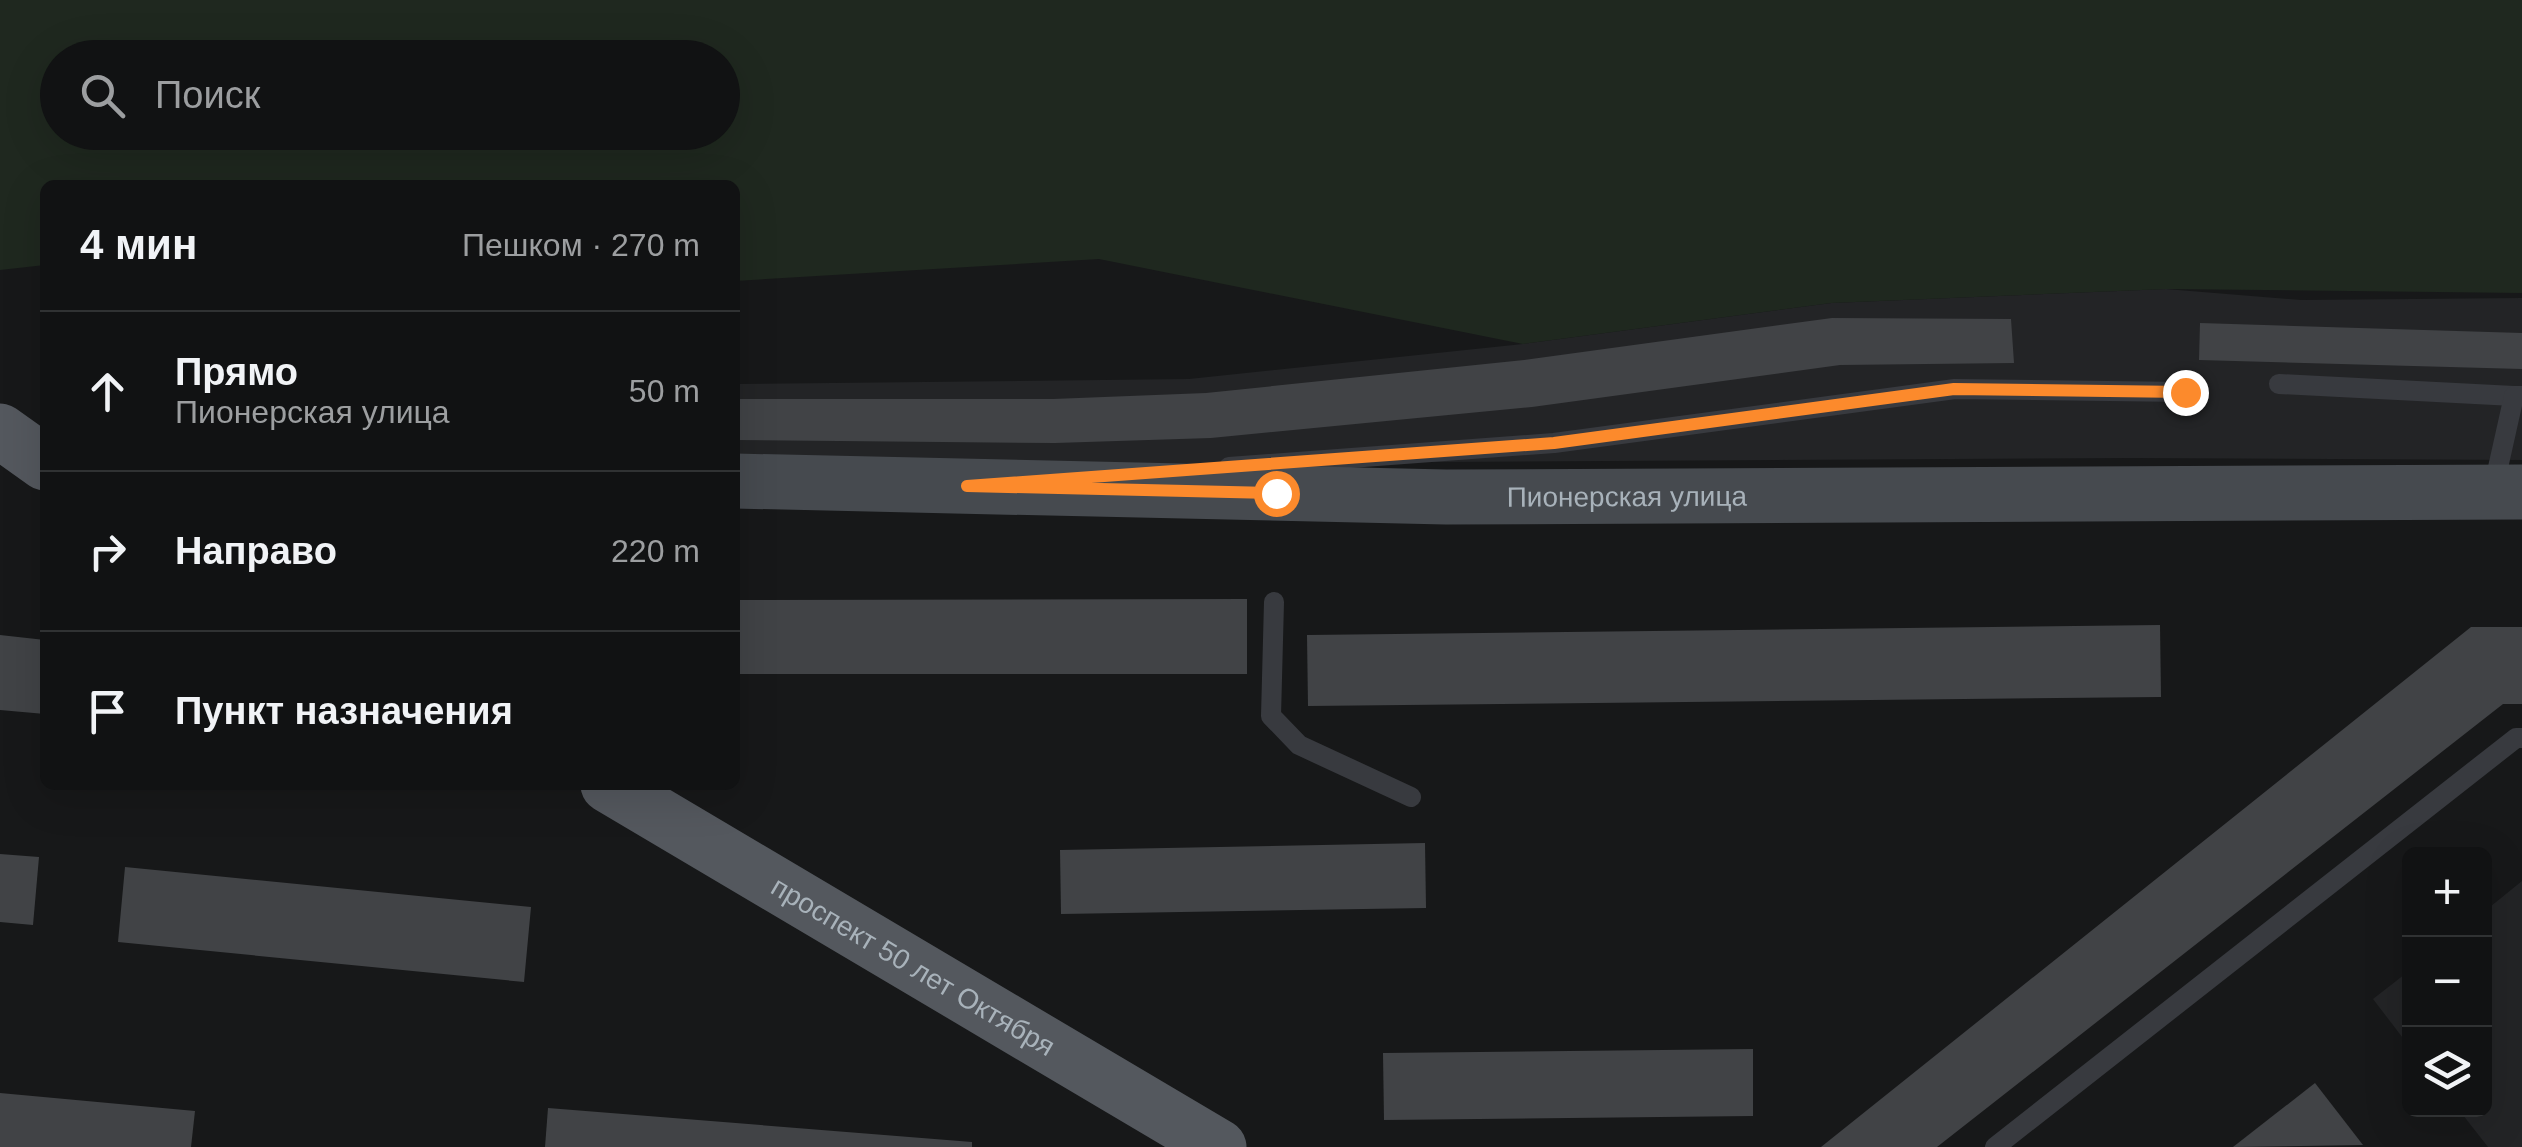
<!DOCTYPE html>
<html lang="ru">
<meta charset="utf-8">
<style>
body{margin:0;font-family:Arial,sans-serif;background:#1a1b1c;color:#f1f3f6}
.controls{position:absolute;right:30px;bottom:30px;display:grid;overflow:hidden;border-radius:15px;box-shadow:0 10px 40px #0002}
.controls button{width:90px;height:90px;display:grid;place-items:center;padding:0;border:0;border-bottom:2px solid #303233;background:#111213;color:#f1f3f6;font:50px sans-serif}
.stop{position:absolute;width:30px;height:30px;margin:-22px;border:8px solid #fc8a2c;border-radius:50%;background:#fff}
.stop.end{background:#fc8a2c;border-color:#fff;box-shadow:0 2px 10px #0008}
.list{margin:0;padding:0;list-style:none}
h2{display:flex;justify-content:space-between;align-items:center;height:130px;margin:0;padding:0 40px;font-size:42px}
h2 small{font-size:32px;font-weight:400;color:#9c9ea0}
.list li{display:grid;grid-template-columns:65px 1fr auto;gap:30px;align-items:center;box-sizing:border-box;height:160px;padding:0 40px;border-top:2px solid #303233}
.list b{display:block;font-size:38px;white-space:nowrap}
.list p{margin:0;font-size:32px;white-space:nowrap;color:#9c9ea0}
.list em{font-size:32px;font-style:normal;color:#9c9ea0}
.icon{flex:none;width:55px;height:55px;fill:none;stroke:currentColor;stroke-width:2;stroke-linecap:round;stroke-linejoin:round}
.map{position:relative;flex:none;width:2522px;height:1147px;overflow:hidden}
.search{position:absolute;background:#111213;box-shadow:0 10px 40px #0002;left:40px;top:40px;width:700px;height:110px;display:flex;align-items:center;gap:25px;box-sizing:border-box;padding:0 35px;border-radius:55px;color:#9c9ea0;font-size:38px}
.panel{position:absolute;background:#111213;box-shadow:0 10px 40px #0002;left:40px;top:180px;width:700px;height:610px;border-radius:15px}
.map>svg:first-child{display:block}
.built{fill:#232426}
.green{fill:#1f281f;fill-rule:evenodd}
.building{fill:#414346}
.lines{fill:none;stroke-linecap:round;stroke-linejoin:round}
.lane{stroke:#383a3f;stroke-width:20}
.secondary{stroke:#464a4f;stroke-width:55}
.primary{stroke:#54585e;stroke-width:55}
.route{stroke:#fc8a2c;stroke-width:12}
.labels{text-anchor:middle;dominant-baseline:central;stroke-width:9;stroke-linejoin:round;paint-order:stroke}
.street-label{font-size:28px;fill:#a8b2ba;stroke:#121314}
</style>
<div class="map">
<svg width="2522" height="1147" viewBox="0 0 2522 1147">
<rect width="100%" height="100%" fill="#171819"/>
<g class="built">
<path d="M 2166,289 L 2301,300 L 2522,298 L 2522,460 L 2132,458 L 1095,464 L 735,458 L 735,384 L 1189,379 L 1523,344 L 1831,303 Z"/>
<path d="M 2522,881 L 2522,1147 L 2488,1147 L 2459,1110 L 2484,1110 L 2485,911 Z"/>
<path d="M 2409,971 L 2409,1046 L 2373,999 Z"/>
</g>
<path class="green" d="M 0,0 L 2522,0 L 2522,293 L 2166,289 L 1831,303 L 1523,344 L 1099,259 L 735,281 L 735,185 L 45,185 L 45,265 L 0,270 ZM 58,58 L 722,58 L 722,132 L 58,132 Z"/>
<g class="building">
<path d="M 1832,318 L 2011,319 L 2014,363 L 1840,365 L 1532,407 L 1211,438 L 1055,443 L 735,440 L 735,399 L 1053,399 L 1206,393 L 1524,360 Z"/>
<path d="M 2200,323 L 2522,333 L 2522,369 L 2199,360 Z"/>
<path d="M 1247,599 L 1247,674 L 735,674 L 735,600 Z"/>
<path d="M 2160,625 L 2161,697 L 1308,706 L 1307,635 Z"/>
<path d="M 2471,627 L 2522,627 L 2522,704 L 2503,704 L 1937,1147 L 1821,1147 Z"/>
<path d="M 0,635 L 45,640 L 45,714 L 0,710 Z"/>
<path d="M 1425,843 L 1426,908 L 1061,914 L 1060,850 Z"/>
<path d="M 0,854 L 39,857 L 33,925 L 0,922 Z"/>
<path d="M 125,867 L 531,907 L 524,982 L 118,942 Z"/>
<path d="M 1753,1049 L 1753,1116 L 1384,1120 L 1383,1053 Z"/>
<path d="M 2315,1083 L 2363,1145 L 2233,1147 Z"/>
<path d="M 0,1093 L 195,1111 L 191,1147 L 0,1147 Z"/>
<path d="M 548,1108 L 972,1142 L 972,1147 L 545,1147 Z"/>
</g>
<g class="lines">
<g class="lane">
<path d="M 2279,384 L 2514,396"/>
<path d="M 1229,467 L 1554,443 L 1955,389 L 2185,392"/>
<path d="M 2493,490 L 2514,396 L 2522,396"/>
<path d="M 1274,602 L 1271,716 L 1299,745 L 1411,797"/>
<path d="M 1995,1147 L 2516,738 L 2522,738"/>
</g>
<path class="secondary" id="s1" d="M 735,481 L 1446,497 L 2522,492"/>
<g class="primary">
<path d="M 0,431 L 45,463"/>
<path id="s2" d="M 608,785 L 1219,1147"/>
</g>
</g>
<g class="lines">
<path class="route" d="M 1276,493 L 967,486 L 1554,443 L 1954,389 L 2185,392"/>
</g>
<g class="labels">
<g class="street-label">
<text stroke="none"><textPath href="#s1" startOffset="892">Пионерская улица</textPath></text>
<text stroke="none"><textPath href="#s2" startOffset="355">проспект 50 лет Октября</textPath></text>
</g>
</g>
</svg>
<div class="controls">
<button>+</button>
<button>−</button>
<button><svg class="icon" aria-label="layers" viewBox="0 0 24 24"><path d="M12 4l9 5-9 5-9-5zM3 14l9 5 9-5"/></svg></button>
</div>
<div class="stop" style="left:1276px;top:493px"></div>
<div class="stop end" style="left:2185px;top:392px"></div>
<div class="search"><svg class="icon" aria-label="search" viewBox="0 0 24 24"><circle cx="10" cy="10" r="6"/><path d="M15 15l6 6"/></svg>Поиск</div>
<section class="panel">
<h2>4 мин<small>Пешком · 270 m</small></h2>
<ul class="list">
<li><svg class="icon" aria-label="ahead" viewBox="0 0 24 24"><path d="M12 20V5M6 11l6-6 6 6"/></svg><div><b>Прямо</b><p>Пионерская улица</p></div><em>50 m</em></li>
<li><svg class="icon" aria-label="right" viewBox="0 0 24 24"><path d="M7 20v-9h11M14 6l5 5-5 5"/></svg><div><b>Направо</b></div><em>220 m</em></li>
<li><svg class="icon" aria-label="arrive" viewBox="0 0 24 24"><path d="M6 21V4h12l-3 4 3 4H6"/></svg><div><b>Пункт назначения</b></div></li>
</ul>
</section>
</div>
